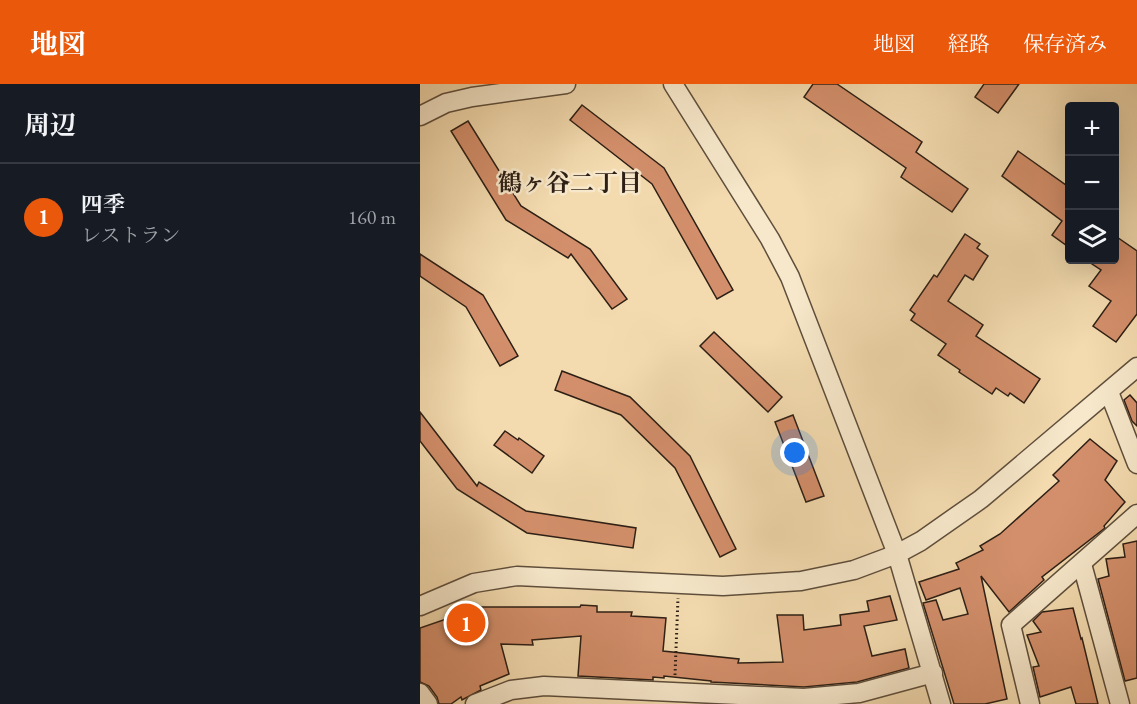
<!DOCTYPE html>
<html lang="ja">
<meta charset="utf-8">
<style>
body{margin:0;font-family:"EB Garamond","Noto Serif JP",serif;background:#20242c;color:#f1f3f6}
.controls{position:absolute;right:18px;top:18px;display:grid;overflow:hidden;border-radius:6px;box-shadow:0 6px 24px #0002}
.controls button{width:54px;height:54px;display:grid;place-items:center;padding:0;border:0;border-bottom:2px solid #363941;background:#171b24;color:#f1f3f6;font:30px sans-serif}
.you{position:absolute;left:375px;top:369px;width:21px;height:21px;margin:-15px;border:4px solid #fff;border-radius:50%;background:#1a73e8;box-shadow:0 0 0 9px #1a73e833}
.badge{display:grid;place-items:center;width:39px;height:39px;border-radius:50%;background:#ea580c;color:#fff;font-size:20px;font-weight:700}
.pin{position:absolute;translate:-50% -50%;border:3px solid #fff;box-shadow:0 2px 6px #0006}
.list{margin:0;padding:0;list-style:none}
h2{display:flex;justify-content:space-between;align-items:center;height:78px;margin:0;padding:0 24px;font-size:26px}
h2 small{font-size:20px;font-weight:400;color:#9ea1a6}
.list li{display:grid;grid-template-columns:39px 1fr auto;gap:18px;align-items:center;box-sizing:border-box;height:108px;padding:0 24px;border-top:2px solid #363941}
.list b{display:block;font-size:22px;white-space:nowrap}
.list p{margin:0;font-size:20px;white-space:nowrap;color:#9ea1a6}
.list em{font-size:20px;font-style:normal;color:#9ea1a6}
.icon{flex:none;width:33px;height:33px;fill:none;stroke:currentColor;stroke-width:2;stroke-linecap:round;stroke-linejoin:round}
.map{position:relative;flex:none;width:717px;height:620px;overflow:hidden}
header{display:flex;align-items:center;gap:36px;box-sizing:border-box;height:84px;padding:0 30px;background:#ea580c;color:#fff}
header strong{font-size:28px}
nav{display:flex;gap:33px;margin-inline-start:auto;font-size:21px}
main{display:flex}
aside{flex:1;background:#171b24}
.map>svg:first-child{display:block}
.building{fill:#d38f6b;stroke:#2d1f15;stroke-width:1.5}
.lines{fill:none;stroke-linecap:round;stroke-linejoin:round}
.minor-casing{stroke:#5e4e3c;stroke-width:21}
.path{stroke:#2d1f15;stroke-width:3;stroke-dasharray:1.5 3;stroke-linecap:butt}
.minor{stroke:#f7e8cb;stroke-width:18}
.labels{text-anchor:middle;dominant-baseline:central;stroke-width:5;stroke-linejoin:round;paint-order:stroke}
.neighbourhood-label{font-size:24px;font-weight:bold;fill:#2d1f15;stroke:#f7e8cb}
</style>
<header>
<strong>地図</strong>
<nav><a>地図</a><a>経路</a><a>保存済み</a></nav>
</header>
<main>
<aside>
<h2>周辺<small></small></h2>
<ul class="list">
<li><span class="badge">1</span><div><b>四季</b><p>レストラン</p></div><em>160 m</em></li>
</ul>
</aside>
<div class="map">
<svg width="717" height="620" viewBox="0 0 717 620">
<rect width="100%" height="100%" fill="#f3dbaf"/>
<filter id="stains"><feTurbulence type="fractalNoise" baseFrequency=".00333" numOctaves="4"/><feColorMatrix values="0 0 0 0 .2 0 0 0 0 .09 0 0 0 0 .02 0 0 0 .5 -.17"/></filter>
<radialGradient id="worn" r=".72"><stop offset=".6" stop-color="#630" stop-opacity="0"/><stop offset="1" stop-color="#630" stop-opacity=".3"/></radialGradient>
<g class="building">
<path d="M 393,0 L 417,0 L 502,58 L 496,68 L 548,105 L 532,128 L 481,93 L 486,84 L 384,13 Z"/>
<path d="M 564,0 L 599,0 L 578,29 L 555,13 Z"/>
<path d="M 162,21 L 244,84 L 313,206 L 297,215 L 232,100 L 150,36 Z"/>
<path d="M 48,37 L 101,122 L 170,165 L 207,215 L 192,225 L 151,170 L 148,174 L 86,136 L 31,47 Z"/>
<path d="M 598,67 L 650,104 L 650,164 L 632,151 L 642,137 L 582,92 Z"/>
<path d="M 545,150 L 560,160 L 557,164 L 568,172 L 553,196 L 545,191 L 528,217 L 563,241 L 556,252 L 620,295 L 604,319 L 590,309 L 588,312 L 576,304 L 572,310 L 539,288 L 540,286 L 518,271 L 526,260 L 491,236 L 495,230 L 490,226 L 514,191 L 517,193 Z"/>
<path d="M 694,151 L 717,167 L 717,230 L 696,258 L 673,242 L 691,217 L 669,202 L 681,186 L 666,176 L 694,176 Z"/>
<path d="M 0,170 L 63,211 L 98,272 L 80,282 L 46,223 L 0,192 Z"/>
<path d="M 294,248 L 362,313 L 348,328 L 280,262 Z"/>
<path d="M 142,287 L 210,313 L 270,372 L 316,465 L 300,473 L 255,384 L 201,331 L 135,306 Z"/>
<path d="M 710,311 L 717,319 L 717,342 L 712,337 L 704,316 Z"/>
<path d="M 0,328 L 57,402 L 59,398 L 106,427 L 216,444 L 213,464 L 107,449 L 37,405 L 0,357 Z"/>
<path d="M 373,331 L 404,412 L 386,418 L 355,338 Z"/>
<path d="M 85,347 L 98,356 L 99,354 L 124,372 L 112,389 L 74,361 Z"/>
<path d="M 670,355 L 697,377 L 685,396 L 705,418 L 684,442 L 685,444 L 622,493 L 624,496 L 589,528 L 561,492 L 587,615 L 565,620 L 534,620 L 503,519 L 516,516 L 523,536 L 548,530 L 540,504 L 506,516 L 499,498 L 539,485 L 536,479 L 563,466 L 560,462 L 580,450 L 639,397 L 633,391 Z"/>
<path d="M 717,457 L 717,594 L 705,597 L 678,495 L 689,492 L 686,475 L 705,473 L 703,460 Z"/>
<path d="M 470,512 L 477,536 L 444,542 L 452,572 L 485,565 L 489,584 L 437,598 L 384,603 L 291,598 L 291,597 L 244,592 L 244,594 L 233,593 L 233,596 L 158,592 L 161,552 L 112,556 L 113,561 L 81,560 L 89,590 L 60,602 L 61,606 L 42,616 L 41,613 L 31,620 L 19,620 L 17,613 L 9,602 L 0,598 L 0,544 L 61,523 L 160,523 L 161,521 L 177,522 L 177,528 L 212,528 L 211,532 L 246,534 L 243,567 L 319,575 L 318,579 L 363,578 L 357,531 L 383,531 L 384,546 L 421,541 L 420,531 L 449,527 L 447,517 Z"/>
<path d="M 653,524 L 661,555 L 662,554 L 678,620 L 656,620 L 651,603 L 620,613 L 613,583 L 619,582 L 607,551 L 621,548 L 613,537 L 622,528 Z"/>
</g>
<g class="lines">
<defs>
<g id="minor">
<path d="M 253,0 L 350,155 L 370,193 L 477,470 L 521,620"/>
<path d="M 0,32 L 26,19 L 52,13 L 146,0"/>
<path d="M 689,308 L 717,380"/>
<path d="M 662,480 L 700,620"/>
<path d="M 0,522 L 54,499 L 97,492 L 303,502 L 381,497 L 434,486 L 477,470 L 501,457 L 561,415 L 717,283"/>
<path d="M 0,609 L 8,620"/>
<path d="M 55,620 L 91,606 L 124,602 L 384,614 L 439,609 L 513,589"/>
<path d="M 610,620 L 591,541 L 717,430"/>
</g>
</defs>
<use href="#minor" class="minor-casing"/>
<path class="path" d="M 255,591 L 258,514"/>
<use href="#minor" class="minor"/>
</g>
<g class="labels">
<g class="neighbourhood-label">
<text x="150" y="98">鶴ヶ谷二丁目</text>
</g>
</g>
<rect width="100%" height="100%" filter="url(#stains)"/>
<rect width="100%" height="100%" fill="url(#worn)"/>
</svg>
<div class="controls">
<button>+</button>
<button>−</button>
<button><svg class="icon" aria-label="layers" viewBox="0 0 24 24"><path d="M12 4l9 5-9 5-9-5zM3 14l9 5 9-5"/></svg></button>
</div>
<div class="you"></div>
<div class="pin badge" style="left:46px;top:539px">1</div>
</div>
</main>
